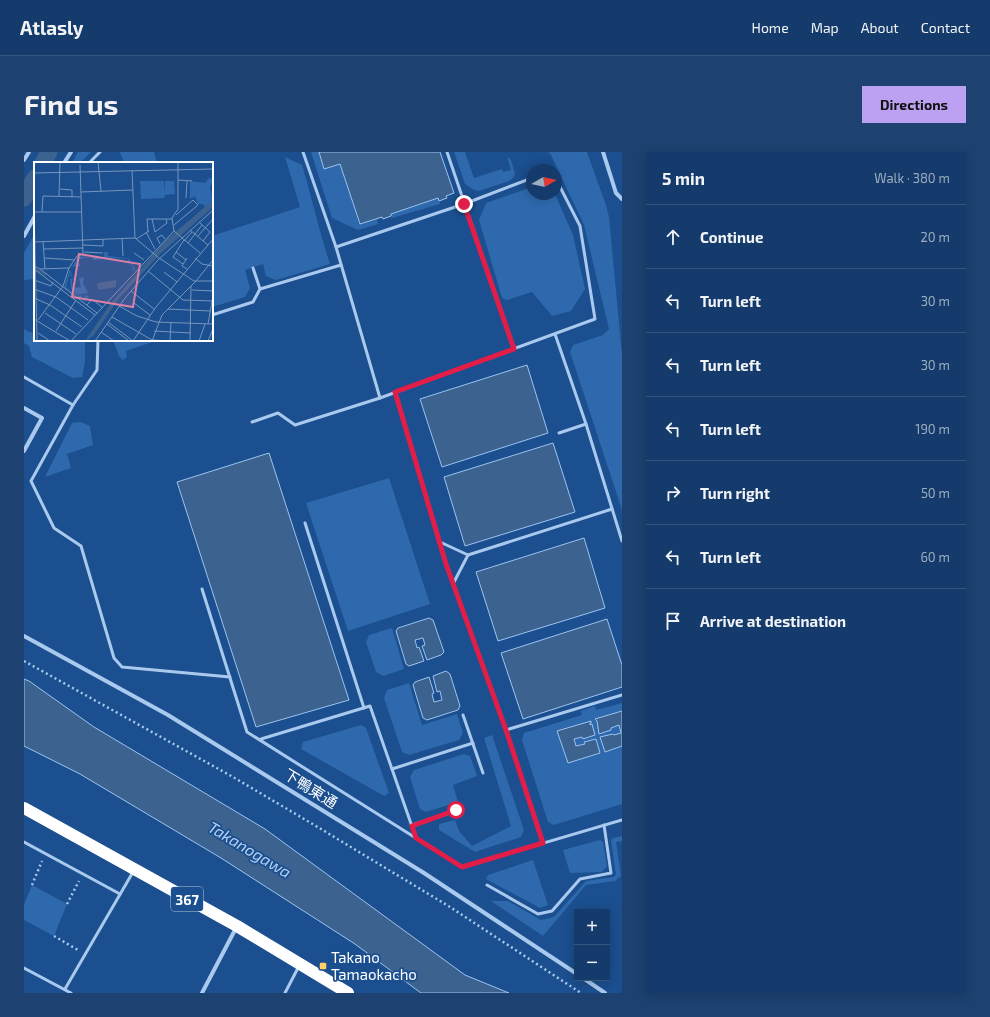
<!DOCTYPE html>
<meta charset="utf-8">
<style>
body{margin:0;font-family:"Exo 2","Noto Sans JP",sans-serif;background:#1d4271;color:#f1f3f6}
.controls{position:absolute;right:12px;bottom:12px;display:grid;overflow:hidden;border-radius:0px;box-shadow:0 2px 10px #0003}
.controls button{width:36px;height:36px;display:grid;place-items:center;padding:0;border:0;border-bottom:1px solid #33557e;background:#143b6b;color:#f1f3f6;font:20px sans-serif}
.compass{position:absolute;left:502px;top:12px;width:36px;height:36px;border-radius:50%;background:#143b6b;box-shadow:0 2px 10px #0003;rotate:81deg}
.stop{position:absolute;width:12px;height:12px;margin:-9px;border:3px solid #e11d48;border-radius:50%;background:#fff}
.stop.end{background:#e11d48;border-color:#fff;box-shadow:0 1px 4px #0008}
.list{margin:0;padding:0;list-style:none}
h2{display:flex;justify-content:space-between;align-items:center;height:52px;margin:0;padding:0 16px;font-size:17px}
h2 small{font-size:13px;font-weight:400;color:#9dadc1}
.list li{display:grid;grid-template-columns:26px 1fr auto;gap:12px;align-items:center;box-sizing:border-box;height:64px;padding:0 16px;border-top:1px solid #33557e}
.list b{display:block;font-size:15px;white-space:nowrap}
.list em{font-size:13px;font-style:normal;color:#9dadc1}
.icon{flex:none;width:22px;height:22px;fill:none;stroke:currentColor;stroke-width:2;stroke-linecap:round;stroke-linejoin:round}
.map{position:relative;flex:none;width:598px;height:841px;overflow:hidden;border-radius:0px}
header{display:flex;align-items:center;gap:24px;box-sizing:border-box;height:56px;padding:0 20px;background:#143b6b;border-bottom:1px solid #33557e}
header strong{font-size:19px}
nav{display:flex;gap:22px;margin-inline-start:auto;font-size:14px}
.intro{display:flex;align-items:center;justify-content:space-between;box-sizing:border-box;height:96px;padding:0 24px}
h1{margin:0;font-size:28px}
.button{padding:10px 18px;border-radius:0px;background:#bca0f2;color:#111;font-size:14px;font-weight:700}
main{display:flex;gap:24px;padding:0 24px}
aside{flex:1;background:#143b6b;border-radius:0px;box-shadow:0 2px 10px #0003}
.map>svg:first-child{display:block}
.green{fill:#2e69ad}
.water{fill:#3c6290;stroke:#9cc4f0}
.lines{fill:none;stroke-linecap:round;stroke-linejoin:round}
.canal{stroke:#3c6290;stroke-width:17}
.path{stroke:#a9c9ee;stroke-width:2.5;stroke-dasharray:2 3;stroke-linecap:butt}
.lane{stroke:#a9c9ee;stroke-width:3}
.street{stroke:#a9c9ee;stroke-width:4}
.highway{stroke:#fff;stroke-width:12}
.route{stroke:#e11d48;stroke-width:5}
.poi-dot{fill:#ffd166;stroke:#1b4f8f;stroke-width:1.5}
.labels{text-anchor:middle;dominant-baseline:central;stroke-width:3.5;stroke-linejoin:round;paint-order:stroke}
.shield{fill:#1b4f8f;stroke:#bbcadd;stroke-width:1}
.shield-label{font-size:14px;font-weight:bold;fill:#fff}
.street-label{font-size:15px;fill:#fff;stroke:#1b4f8f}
.poi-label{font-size:15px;fill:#fff;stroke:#1b4f8f;text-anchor:start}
.water-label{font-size:16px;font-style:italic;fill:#b5d3f5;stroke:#1b4f8f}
.inset-river{fill:none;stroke:#3c6290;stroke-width:2}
.inset-road{fill:none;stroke:#7695bc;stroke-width:1}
.view{fill:#dd80a5;fill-opacity:0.15;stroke:#dd80a5;stroke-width:2}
.inset-edge{fill:none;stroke:#fff;stroke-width:2}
</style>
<header>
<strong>Atlasly</strong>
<nav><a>Home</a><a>Map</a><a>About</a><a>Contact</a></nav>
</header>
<div class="intro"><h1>Find us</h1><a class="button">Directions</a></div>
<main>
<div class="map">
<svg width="598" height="841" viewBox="0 0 598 841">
<rect width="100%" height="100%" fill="#1b4f8f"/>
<g class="green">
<path d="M 54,0 L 67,0 L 56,11 L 48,11 Z"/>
<path d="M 96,0 L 130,0 L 133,11 L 100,11 Z"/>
<path d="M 287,0 L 295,0 L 300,16 L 316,11 L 335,72 L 353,67 L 354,72 L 334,78 L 308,66 Z"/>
<path d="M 430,0 L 441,0 L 450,26 L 478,17 L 479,20 L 487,18 L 483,5 L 487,8 L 491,22 L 489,26 L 485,29 L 455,39 L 450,38 L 441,32 Z"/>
<path d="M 523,0 L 563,0 L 582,53 L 585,65 L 598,203 L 598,358 L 546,200 L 549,193 L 579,183 L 585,177 L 560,73 L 526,1 Z"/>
<path d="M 261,5 L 278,13 C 288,46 295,79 306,112 L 252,128 L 242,124 L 239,112 L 221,118 L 226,136 L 221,145 L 188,155 L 188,84 L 276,55 Z"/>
<path d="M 508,35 L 508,42 L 531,42 L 549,83 L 561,137 L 547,159 L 528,164 L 508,140 L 483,148 L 478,146 L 455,68 L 462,51 Z"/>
<path d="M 414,46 L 416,52 L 368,66 L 366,62 Z"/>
<path d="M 11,81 L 11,127 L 0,128 L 0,101 Z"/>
<path d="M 0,177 L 3,179 L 11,181 L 11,188 L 61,188 L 61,210 L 58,225 L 49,226 L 8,205 L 5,194 L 0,191 Z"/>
<path d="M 89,188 L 134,188 L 102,199 L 103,205 L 99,208 L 95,204 Z"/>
<path d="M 57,270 L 66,274 L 69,293 L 43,302 L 47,316 L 21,325 L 48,271 Z"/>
<path d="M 365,326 L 406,452 L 324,479 L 282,351 Z"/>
<path d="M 368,476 L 380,517 L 359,524 L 352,520 L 342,490 L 345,483 Z"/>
<path d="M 385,531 L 398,573 L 433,562 L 439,581 L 435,588 L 385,603 L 378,600 L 360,546 L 363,538 Z"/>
<path d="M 598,551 L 598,652 L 530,673 L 524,670 L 498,588 L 500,581 L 558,563 L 557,559 L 571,554 L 572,558 Z"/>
<path d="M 337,573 L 342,576 L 365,641 L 360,644 L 277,597 L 279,590 Z"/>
<path d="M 468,583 L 500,678 L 497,685 L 451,700 L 415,678 L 415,672 L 431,668 L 435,679 L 448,694 L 487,674 L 460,586 Z"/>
<path d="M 440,602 L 446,604 L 453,624 L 429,633 L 434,650 L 402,660 L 396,657 L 386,625 L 390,618 Z"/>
<path d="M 598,684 L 598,689 L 592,690 L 597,724 L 591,729 L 562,733 L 519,784 L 467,749 L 484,749 L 517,768 L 530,765 L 562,729 L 589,725 L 592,723 L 587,688 L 589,686 Z"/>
<path d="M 576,688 L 579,690 L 583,714 L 578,720 L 546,721 L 539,698 Z"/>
<path d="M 509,708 L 524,753 L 516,756 L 462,727 L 464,723 Z"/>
<path d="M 8,733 L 43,752 L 30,784 L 0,768 L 0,753 Z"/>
</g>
<g class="water">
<path d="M 295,0 L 416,0 L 430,41 L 422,44 L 423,46 L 415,49 L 414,46 L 367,62 L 367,64 L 359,67 L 358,65 L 336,72 L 316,12 L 300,17 Z"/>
<path d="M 503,213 L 524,281 L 418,315 L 396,247 Z"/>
<path d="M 529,291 L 551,360 L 441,394 L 420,325 Z"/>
<path d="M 245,301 L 325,548 L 232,575 L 153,330 Z"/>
<path d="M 560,386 L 581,456 L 474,489 L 452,420 Z"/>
<path d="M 405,466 L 409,468 L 420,500 L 417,503 L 403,508 L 398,494 L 401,493 L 399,486 L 391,488 L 393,496 L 395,495 L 400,509 L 385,514 L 382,512 L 372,479 L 374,476 Z"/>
<path d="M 583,467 L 598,513 L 598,535 L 499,567 L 477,501 Z"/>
<path d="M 422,519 L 426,522 L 436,554 L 434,558 L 403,568 L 399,566 L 389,533 L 391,530 L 405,525 L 410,541 L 408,542 L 410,550 L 418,548 L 416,539 L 413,540 L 409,524 Z"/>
<path d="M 0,527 L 5,529 L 70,575 L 241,677 L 441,823 L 485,841 L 397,841 L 331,792 L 197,706 L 56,622 L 0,594 Z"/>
<path d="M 598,559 L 598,594 L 581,600 L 576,585 L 589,582 L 590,583 L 597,581 L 595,573 L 587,576 L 587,578 L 575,582 L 573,569 L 571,567 Z"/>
<path d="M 567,569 L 567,571 L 566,571 L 566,573 L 568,572 L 571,583 L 559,587 L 558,585 L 550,587 L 552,594 L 561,592 L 560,590 L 572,587 L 576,601 L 544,611 L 533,579 Z"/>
</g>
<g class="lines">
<g class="canal">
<path d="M 19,11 L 25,0"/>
<path d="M 0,46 L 11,26"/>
</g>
<g class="path">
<path d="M 0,509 L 209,625 L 297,677 L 426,755 L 557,841"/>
<path d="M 8,733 L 18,709"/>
<path d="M 43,752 L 55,729"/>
<path d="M 30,784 L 54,798"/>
</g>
<g class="lane">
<path d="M 279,0 L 312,95 L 356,246"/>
<path d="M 423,0 L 490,197"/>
<path d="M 65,11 L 76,0"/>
<path d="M 312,95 L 440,52 L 508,26"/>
<path d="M 229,116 L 236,137"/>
<path d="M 188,163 L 229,150 L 236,137 L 317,113"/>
<path d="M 531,182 L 562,272 L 598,389"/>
<path d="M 0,225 L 49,253 L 73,218 L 74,188"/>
<path d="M 371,240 L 422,412 L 482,578 L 519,691"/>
<path d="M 49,253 L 7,329 L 30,376 L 57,394 L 90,506 L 98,515 L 206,525"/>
<path d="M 228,270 L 254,261 L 271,273 L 356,246 L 571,167 L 556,74 L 532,27"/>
<path d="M 535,281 L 562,272"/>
<path d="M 281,371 L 340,556"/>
<path d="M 416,390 L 444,403 L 588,357"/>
<path d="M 429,432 L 444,403"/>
<path d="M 178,437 L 223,580 L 438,715 L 598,668"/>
<path d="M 439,563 L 459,621"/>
<path d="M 482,578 L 598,543"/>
<path d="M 237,587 L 346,554 L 392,686"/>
<path d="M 368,617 L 449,591"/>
<path d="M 388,673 L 432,659"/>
<path d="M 0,690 L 96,742"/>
<path d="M 463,733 L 514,762 L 528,759 L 556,727 L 587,721 L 580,673"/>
<path d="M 0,816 L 47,841"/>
<path d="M 41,837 L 109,720"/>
<path d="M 261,841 L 275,814"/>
</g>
<g class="street">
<path d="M 579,0 L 592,41 L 598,47"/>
<path d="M 0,8 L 5,0"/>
<path d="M 40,11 L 47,0"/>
<path d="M 0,84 L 11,64"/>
<path d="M 0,256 L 18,266 L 0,299"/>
<path d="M 0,484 L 144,563 L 400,721 L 553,822"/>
<path d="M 559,826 L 581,841"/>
<path d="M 178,841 L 212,776"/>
</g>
<path class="highway" d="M 0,656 L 213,774 L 324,841"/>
</g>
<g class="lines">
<path class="route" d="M 432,658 L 388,674 L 392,686 L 438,715 L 519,691 L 482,578 L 422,412 L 371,240 L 490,197 L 440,52"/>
</g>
<rect class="poi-dot" x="295" y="810" width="8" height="8" rx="2"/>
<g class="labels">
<rect class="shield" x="147" y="735" width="32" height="24" rx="3"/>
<g class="shield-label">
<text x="163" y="747">367</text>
</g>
<g class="street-label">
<text transform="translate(287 636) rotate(32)">下鴨東通</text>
</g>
<g class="poi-label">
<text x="307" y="805">Takano<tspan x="307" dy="17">Tamaokacho</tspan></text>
</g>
<g class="water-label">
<text transform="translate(226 697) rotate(31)">Takanogawa</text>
</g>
</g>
<g transform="translate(10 10)">
<rect width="179" height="179" fill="#1b4f8f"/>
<path d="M 175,16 L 179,17 L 176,26 L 179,38 L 171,45 L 169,42 L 164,42 L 161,34 L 156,37 L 156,19 L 171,21 ZM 106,19 L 130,19 L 131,32 L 131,19 L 140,19 L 141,32 L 131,33 L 130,36 L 107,37 ZM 70,90 L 74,90 L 74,94 L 92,96 L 95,97 L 101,107 L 98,110 L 99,106 L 97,102 L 95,105 L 97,101 L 94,101 L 94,97 L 77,96 L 59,98 L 58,95 L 50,96 L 43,98 L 42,101 L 45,103 L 46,100 L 46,104 L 38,105 L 44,95 L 70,95 ZM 36,107 L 38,114 L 48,112 L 37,115 L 36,111 L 32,125 L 43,134 L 48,133 L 48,138 L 51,137 L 50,133 L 55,134 L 51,140 L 30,125 ZM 50,115 L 49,121 L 54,131 L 42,133 L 37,127 L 36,117 L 41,116 L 38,118 L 39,126 L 47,125 L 45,116 L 42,117 Z" fill="#2e69ad"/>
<path d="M 179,38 L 179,45 L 126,92 L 84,138 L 59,174 L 51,179 L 77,141 L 131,79 ZM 82,118 L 82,125 L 64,128 L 63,121 Z" fill="#3c6290"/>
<path class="inset-river" d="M 0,106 L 12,113"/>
<path class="inset-road" d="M 64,0 L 67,29M 123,0 L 144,0M 144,0 L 144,47 L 138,56 L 140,69 L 166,91M 98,8 L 101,76M 0,11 L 179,7M 144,18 L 158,19M 26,27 L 38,28 L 38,35M 47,30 L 99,28M 25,34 L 26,0M 152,36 L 153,19M 0,41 L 3,179M 0,50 L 48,50M 8,50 L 9,34 L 47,35M 118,57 L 121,70 L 133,61 L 132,57M 165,60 L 176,70 L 169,79M 140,63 L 164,43 L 159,38 L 142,53M 156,68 L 174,83M 112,70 L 121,87M 114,70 L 113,57 L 138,57M 164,74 L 179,57M 88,76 L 89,94M 102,77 L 115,69M 9,79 L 11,107M 150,79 L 158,70M 0,80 L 101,76 L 125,96 L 160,119 L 179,119M 154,81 L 168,63M 126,82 L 123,76 L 128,73 L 131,77M 49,83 L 69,84 L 69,77M 10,87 L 49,86M 50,90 L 69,91M 142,90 L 152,98M 100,91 L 110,98M 10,96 L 41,98M 161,96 L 168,102 L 179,104M 149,102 L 139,95 L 150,78M 0,104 L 6,107 L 35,106 L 43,94 L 49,92 L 46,3M 0,107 L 61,153M 6,107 L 63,151M 153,107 L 148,104 L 153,96M 114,109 L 149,138 L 179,139M 130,110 L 143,120M 0,118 L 17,124 L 19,120M 0,127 L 22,135 L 54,158M 158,128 L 179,129M 97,129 L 120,147M 0,136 L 16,143 L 48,165M 100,141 L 116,153M 53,143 L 58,137 L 69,146M 85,144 L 103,154 L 122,160 L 179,162M 134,147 L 176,149M 11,151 L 42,172M 78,155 L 118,178 L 141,179M 0,157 L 36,179M 4,158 L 29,124 L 35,106M 74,160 L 99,179M 73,162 L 95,179M 174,162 L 179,134M 22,169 L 42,138M 120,169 L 157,171M 67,170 L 80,179M 4,171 L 16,179M 37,179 L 140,69M 61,179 L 91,136 L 124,98 L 179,48M 99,179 L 122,145 L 179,77M 118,179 L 128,153 L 162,119 L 179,98M 136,179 L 137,160M 156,179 L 157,124M 165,179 L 171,162M 174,179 L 179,167"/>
<path class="view" d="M 45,92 L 106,102 L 99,145 L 38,135 Z"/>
<rect width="179" height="179" class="inset-edge"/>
</g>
</svg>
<div class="controls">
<button>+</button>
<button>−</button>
</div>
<svg class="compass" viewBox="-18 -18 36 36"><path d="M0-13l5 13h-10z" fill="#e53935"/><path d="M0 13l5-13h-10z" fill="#9dadc1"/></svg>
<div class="stop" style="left:432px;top:658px"></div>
<div class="stop end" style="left:440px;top:52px"></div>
</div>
<aside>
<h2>5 min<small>Walk · 380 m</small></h2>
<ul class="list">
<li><svg class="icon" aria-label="ahead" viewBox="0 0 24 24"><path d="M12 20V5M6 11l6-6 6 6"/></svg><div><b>Continue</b></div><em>20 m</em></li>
<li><svg class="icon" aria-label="left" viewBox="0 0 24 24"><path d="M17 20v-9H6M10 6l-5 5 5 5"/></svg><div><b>Turn left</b></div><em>30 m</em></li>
<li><svg class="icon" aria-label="left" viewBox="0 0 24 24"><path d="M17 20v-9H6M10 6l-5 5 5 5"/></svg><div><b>Turn left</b></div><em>30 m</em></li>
<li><svg class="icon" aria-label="left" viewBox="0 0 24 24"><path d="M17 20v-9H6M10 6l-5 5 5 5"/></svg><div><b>Turn left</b></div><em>190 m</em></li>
<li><svg class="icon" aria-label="right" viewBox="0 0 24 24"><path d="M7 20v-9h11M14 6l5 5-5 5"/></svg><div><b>Turn right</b></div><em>50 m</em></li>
<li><svg class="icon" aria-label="left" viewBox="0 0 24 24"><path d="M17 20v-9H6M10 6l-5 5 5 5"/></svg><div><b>Turn left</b></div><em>60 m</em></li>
<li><svg class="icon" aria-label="arrive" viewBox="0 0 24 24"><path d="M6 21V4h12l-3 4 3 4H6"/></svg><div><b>Arrive at destination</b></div></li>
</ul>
</aside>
</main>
